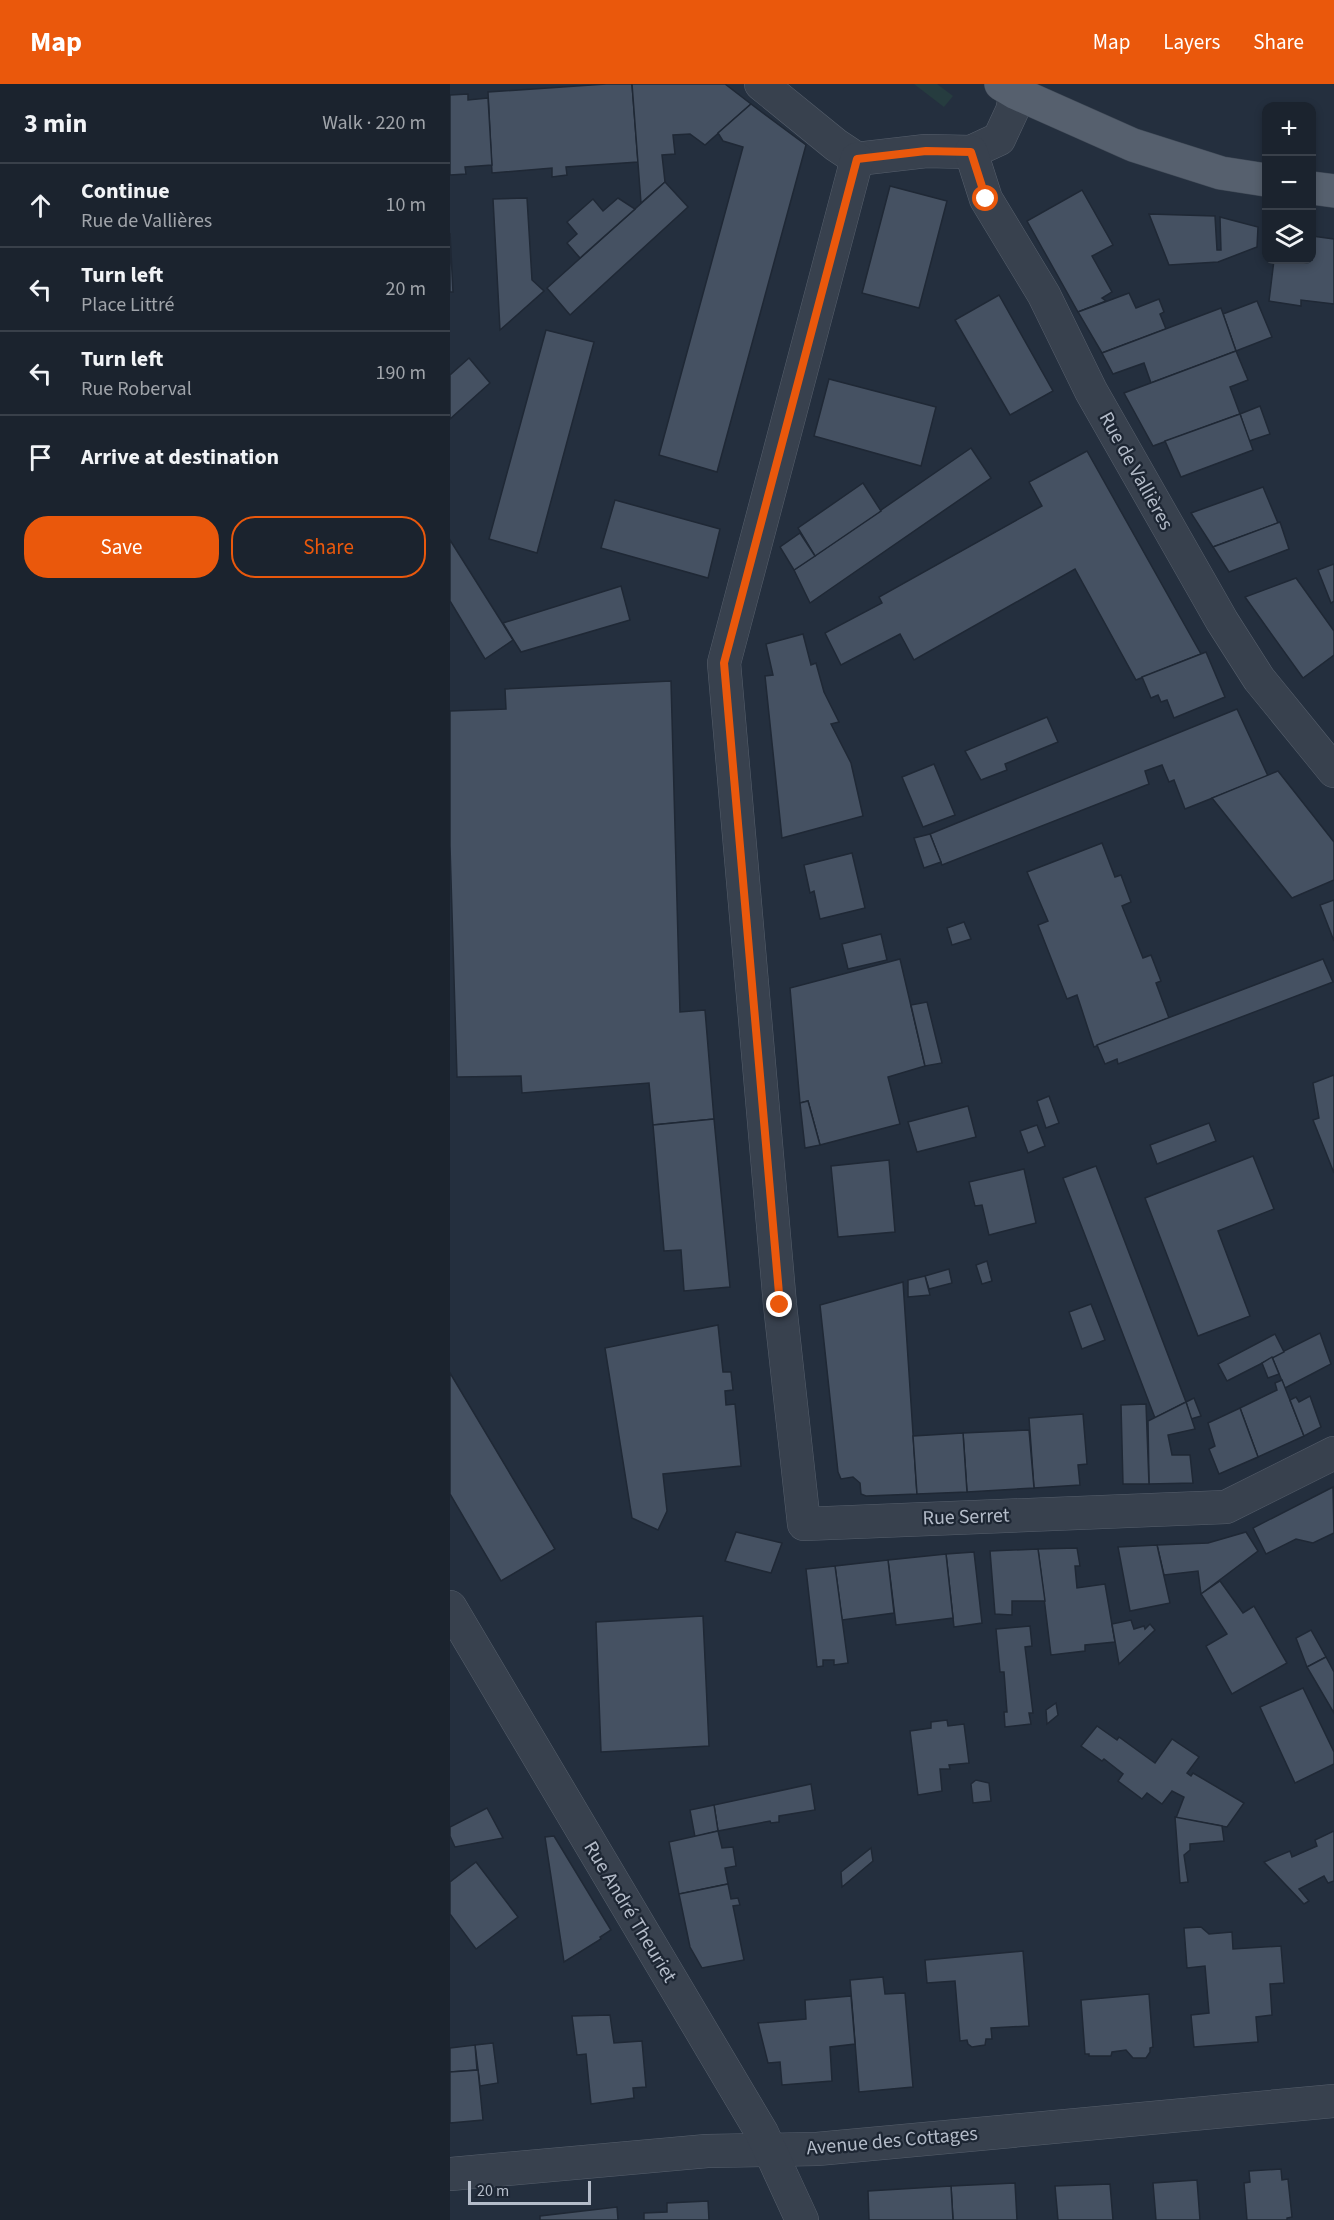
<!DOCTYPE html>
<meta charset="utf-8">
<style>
body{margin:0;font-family:"Source Sans 3",sans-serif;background:#242b36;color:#f1f3f6}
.controls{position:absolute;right:18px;top:18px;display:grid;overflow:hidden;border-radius:12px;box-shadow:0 3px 9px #0003}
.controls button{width:54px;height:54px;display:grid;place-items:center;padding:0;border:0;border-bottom:2px solid #39404a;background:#1b232e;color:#f1f3f6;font:30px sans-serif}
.scale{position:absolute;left:18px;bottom:15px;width:123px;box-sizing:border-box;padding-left:6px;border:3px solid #b4bcc9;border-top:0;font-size:16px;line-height:21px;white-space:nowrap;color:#b4bcc9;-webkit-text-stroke:4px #1d2633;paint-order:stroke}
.stop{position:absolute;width:18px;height:18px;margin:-14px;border:4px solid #ea580c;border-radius:50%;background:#fff}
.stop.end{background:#ea580c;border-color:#fff;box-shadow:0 2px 6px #0008}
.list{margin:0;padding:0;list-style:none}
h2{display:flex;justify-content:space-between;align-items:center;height:78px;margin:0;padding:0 24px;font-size:26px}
h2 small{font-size:20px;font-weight:400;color:#a0a4aa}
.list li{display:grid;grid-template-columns:39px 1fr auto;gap:18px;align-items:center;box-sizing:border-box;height:84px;padding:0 24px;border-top:2px solid #39404a}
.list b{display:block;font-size:22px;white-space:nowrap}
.list p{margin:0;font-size:20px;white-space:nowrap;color:#a0a4aa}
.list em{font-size:20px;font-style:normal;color:#a0a4aa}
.actions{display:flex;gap:12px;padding:18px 24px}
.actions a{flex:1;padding:14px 0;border:2px solid #ea580c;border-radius:24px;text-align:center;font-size:21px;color:#ea580c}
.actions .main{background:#ea580c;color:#fff}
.icon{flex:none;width:33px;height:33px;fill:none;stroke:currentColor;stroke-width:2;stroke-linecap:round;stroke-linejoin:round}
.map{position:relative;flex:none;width:884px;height:2136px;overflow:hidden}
header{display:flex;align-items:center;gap:36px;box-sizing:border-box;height:84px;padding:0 30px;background:#ea580c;color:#fff}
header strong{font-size:28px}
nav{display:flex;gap:33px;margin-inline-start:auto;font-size:21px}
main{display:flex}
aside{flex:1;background:#1b232e}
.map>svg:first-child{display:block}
.green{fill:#263c3f}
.building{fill:#455162;stroke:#1f2835;stroke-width:1.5}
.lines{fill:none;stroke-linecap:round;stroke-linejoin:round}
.minor-casing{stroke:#565f6c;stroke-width:34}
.tertiary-casing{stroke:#565f6c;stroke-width:34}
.primary-casing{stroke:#414a57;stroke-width:34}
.minor{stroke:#38414e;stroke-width:33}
.tertiary{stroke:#38414e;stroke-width:33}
.primary{stroke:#56606e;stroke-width:33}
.route{stroke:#ea580c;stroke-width:8}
.labels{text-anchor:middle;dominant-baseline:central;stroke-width:4.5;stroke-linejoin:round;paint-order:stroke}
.street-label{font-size:20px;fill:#b4bcc9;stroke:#1d2633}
</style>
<header>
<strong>Map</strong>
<nav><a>Map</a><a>Layers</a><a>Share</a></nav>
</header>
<main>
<aside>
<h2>3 min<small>Walk · 220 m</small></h2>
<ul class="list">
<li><svg class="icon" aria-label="ahead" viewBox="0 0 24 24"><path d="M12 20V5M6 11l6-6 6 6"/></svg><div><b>Continue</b><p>Rue de Vallières</p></div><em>10 m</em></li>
<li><svg class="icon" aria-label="left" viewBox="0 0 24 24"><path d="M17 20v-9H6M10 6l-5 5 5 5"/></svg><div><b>Turn left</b><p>Place Littré</p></div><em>20 m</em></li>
<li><svg class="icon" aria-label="left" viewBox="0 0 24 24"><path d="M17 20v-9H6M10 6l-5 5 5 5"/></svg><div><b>Turn left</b><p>Rue Roberval</p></div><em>190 m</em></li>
<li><svg class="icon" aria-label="arrive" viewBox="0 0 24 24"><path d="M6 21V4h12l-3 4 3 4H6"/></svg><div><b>Arrive at destination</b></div></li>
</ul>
<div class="actions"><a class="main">Save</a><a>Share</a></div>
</aside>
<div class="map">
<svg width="884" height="2136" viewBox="0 0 884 2136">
<rect width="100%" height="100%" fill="#242f3e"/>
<path class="green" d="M 464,0 L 487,0 L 503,12 L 494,23 Z"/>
<g class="building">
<path d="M 156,0 L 182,0 L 188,78 L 116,83 L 117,91 L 102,93 L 102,84 L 42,89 L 38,8 Z"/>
<path d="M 182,0 L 275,0 L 301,20 L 255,61 L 240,50 L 223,51 L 225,70 L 212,71 L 215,98 L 191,119 Z"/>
<path d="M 18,10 L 18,16 L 38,14 L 42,81 L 15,83 L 16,90 L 0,91 L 0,11 Z"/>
<path d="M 301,20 L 356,61 L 267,388 L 209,371 L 293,63 L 273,57 L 268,49 Z"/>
<path d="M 215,98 L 238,123 L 120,231 L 97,204 Z"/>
<path d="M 440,102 L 497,117 L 469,224 L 412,209 Z"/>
<path d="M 632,106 L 663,161 L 642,172 L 662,208 L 652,214 L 656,217 L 628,228 L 577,137 Z"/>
<path d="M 77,114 L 82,196 L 94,207 L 50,246 L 43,115 Z"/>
<path d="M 168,114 L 185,125 L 130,174 L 117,159 L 127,150 L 117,138 L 143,115 L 153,127 Z"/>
<path d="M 699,130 L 765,132 L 767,166 L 771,166 L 770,133 L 808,143 L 807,163 L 768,178 L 719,181 Z"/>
<path d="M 0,149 L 3,208 L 0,208 Z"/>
<path d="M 862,152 L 884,155 L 884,220 L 851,216 L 851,222 L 819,217 L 824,176 L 862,176 Z"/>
<path d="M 679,209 L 686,224 L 709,215 L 714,228 L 710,230 L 716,245 L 652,269 L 628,228 Z"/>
<path d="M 549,211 L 603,307 L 560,331 L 505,236 Z"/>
<path d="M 807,217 L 822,253 L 786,267 L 773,230 Z"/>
<path d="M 771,224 L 786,267 L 760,277 L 701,299 L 694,279 L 663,290 L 652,269 Z"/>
<path d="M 96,246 L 144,258 L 87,469 L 39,455 Z"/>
<path d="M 786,267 L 798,296 L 780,303 L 790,330 L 703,362 L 674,309 Z"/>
<path d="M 19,274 L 40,299 L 0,335 L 0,291 Z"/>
<path d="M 379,295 L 486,323 L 471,382 L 364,352 Z"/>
<path d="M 810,322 L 820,350 L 799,357 L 790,330 Z"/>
<path d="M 790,330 L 803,366 L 731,393 L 715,357 Z"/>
<path d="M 521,364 L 541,394 L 360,519 L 344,486 Z"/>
<path d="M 637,367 L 751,570 L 686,596 L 625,485 L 464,576 L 450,550 L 391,581 L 375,549 L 432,519 L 429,513 L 592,422 L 579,398 Z"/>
<path d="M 413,399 L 431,427 L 365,472 L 348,444 Z"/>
<path d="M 813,403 L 828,439 L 763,463 L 741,429 Z"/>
<path d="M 165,416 L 270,445 L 258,494 L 151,464 Z"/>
<path d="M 830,438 L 839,465 L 779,488 L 763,463 Z"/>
<path d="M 350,449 L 365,472 L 344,486 L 330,463 Z"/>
<path d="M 0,456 L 63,556 L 35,575 L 0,517 Z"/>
<path d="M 884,480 L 884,517 L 881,519 L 868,486 Z"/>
<path d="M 846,494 L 884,547 L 884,571 L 853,594 L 795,513 Z"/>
<path d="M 171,502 L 180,536 L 71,568 L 53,539 Z"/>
<path d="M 353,550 L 361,581 L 366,579 L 374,608 L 389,638 L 381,640 L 401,679 L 413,732 L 332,754 L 315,592 L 323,591 L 316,560 Z"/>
<path d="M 756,568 L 775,613 L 724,634 L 717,616 L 711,618 L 708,611 L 701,614 L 692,593 Z"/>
<path d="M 221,597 L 230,928 L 255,926 L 264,1035 L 203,1041 L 199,999 L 72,1009 L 71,992 L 7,993 L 0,762 L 0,627 L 56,625 L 55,605 Z"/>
<path d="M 787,625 L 818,692 L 735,725 L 724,696 L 719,698 L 712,681 L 695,687 L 699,700 L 492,781 L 480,750 Z"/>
<path d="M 597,633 L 608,658 L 555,680 L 557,686 L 531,696 L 515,667 Z"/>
<path d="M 484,680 L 505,731 L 473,743 L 452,693 Z"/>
<path d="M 828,687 L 884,758 L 884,796 L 842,814 L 762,714 Z"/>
<path d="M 480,750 L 491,778 L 474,784 L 464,754 Z"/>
<path d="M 652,759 L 665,793 L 671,791 L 681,818 L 672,822 L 693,874 L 701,871 L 711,897 L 706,899 L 719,934 L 644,963 L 627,911 L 617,915 L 588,841 L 598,837 L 577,788 Z"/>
<path d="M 402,769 L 415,824 L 370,835 L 364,807 L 360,809 L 354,781 Z"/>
<path d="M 884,816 L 884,857 L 870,821 Z"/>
<path d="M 514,838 L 521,855 L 502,861 L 497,844 Z"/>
<path d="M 431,850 L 437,876 L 398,885 L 392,860 Z"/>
<path d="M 450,875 L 475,982 L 438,993 L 450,1040 L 370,1061 L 358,1017 L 350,1019 L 340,904 Z"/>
<path d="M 873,875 L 883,898 L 668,980 L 667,975 L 655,980 L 647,961 Z"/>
<path d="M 477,918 L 492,979 L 475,982 L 461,921 Z"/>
<path d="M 884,991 L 884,1089 L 863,1036 L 869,1034 L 863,999 Z"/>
<path d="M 599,1012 L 609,1039 L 596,1044 L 587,1017 Z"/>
<path d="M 358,1017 L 370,1061 L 355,1064 L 350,1019 Z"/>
<path d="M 518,1022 L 526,1053 L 467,1068 L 458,1038 Z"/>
<path d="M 264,1035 L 280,1203 L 234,1207 L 231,1166 L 214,1167 L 203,1041 Z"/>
<path d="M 759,1039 L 766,1057 L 707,1080 L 700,1061 Z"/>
<path d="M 587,1041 L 595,1062 L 578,1069 L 570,1047 Z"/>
<path d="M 803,1072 L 824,1125 L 768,1147 L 800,1232 L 748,1252 L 695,1114 Z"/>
<path d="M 439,1076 L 445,1148 L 388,1153 L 381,1082 Z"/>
<path d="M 646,1082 L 736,1318 L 705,1334 L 613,1094 Z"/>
<path d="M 574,1085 L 586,1139 L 539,1151 L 532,1121 L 525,1122 L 519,1098 Z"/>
<path d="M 537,1177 L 542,1197 L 532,1200 L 526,1181 Z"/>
<path d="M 499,1185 L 502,1199 L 479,1205 L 475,1192 Z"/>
<path d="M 475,1192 L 480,1211 L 458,1213 L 458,1196 Z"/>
<path d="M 453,1198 L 467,1410 L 416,1412 L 411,1410 L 410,1399 L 403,1393 L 391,1395 L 388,1388 L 370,1221 Z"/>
<path d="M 641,1220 L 655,1256 L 632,1265 L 619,1228 Z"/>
<path d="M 268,1241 L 273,1288 L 281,1288 L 283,1306 L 275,1307 L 276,1321 L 285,1320 L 291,1382 L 213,1390 L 217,1427 L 208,1446 L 182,1434 L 155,1264 Z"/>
<path d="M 870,1249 L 881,1280 L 835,1304 L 822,1273 Z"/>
<path d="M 825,1250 L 834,1268 L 777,1297 L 768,1280 Z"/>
<path d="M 822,1273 L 829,1290 L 818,1294 L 812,1279 Z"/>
<path d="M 0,1289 L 105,1465 L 51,1497 L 0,1410 Z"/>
<path d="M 832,1296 L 854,1352 L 808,1373 L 790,1324 L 827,1306 L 825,1299 Z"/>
<path d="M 860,1312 L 871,1343 L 854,1352 L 840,1316 L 846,1313 L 849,1318 Z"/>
<path d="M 744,1314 L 751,1332 L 741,1335 L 736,1318 Z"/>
<path d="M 736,1318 L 745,1345 L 718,1351 L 722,1371 L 740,1371 L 743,1399 L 699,1400 L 698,1337 Z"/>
<path d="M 696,1320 L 699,1400 L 673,1400 L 671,1321 Z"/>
<path d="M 790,1324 L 808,1373 L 769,1390 L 759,1365 L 765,1362 L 758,1339 Z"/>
<path d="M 633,1330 L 637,1380 L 628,1381 L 630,1401 L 584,1404 L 579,1334 Z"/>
<path d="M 579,1346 L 584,1404 L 517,1408 L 513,1349 Z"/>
<path d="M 513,1349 L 517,1408 L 467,1410 L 463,1352 Z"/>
<path d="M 883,1403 L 884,1449 L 863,1459 L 846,1455 L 816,1470 L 803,1444 Z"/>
<path d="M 286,1448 L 332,1459 L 321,1489 L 275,1477 Z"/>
<path d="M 796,1448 L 808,1467 L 751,1510 L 748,1487 L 714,1491 L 707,1461 L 758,1459 Z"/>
<path d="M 707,1461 L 720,1519 L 680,1527 L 668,1463 Z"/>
<path d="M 627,1464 L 630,1482 L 625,1482 L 627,1504 L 655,1500 L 665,1558 L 635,1561 L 635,1567 L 601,1571 L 588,1465 Z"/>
<path d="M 588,1465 L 595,1517 L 562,1517 L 562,1531 L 545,1530 L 540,1467 Z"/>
<path d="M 524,1468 L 532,1539 L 504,1543 L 496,1470 Z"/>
<path d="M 496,1470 L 503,1534 L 446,1541 L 438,1476 Z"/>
<path d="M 438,1476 L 444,1529 L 392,1536 L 385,1482 Z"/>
<path d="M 385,1482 L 398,1579 L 384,1581 L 384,1576 L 373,1576 L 373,1582 L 367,1583 L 356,1485 Z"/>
<path d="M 770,1497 L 793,1529 L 804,1522 L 837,1579 L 782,1610 L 756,1562 L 777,1550 L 751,1510 Z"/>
<path d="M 253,1532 L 259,1662 L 151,1668 L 146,1538 Z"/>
<path d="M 681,1536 L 684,1545 L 694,1542 L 695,1545 L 700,1540 L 705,1546 L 669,1580 L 662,1540 Z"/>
<path d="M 580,1542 L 582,1562 L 575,1563 L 583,1629 L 579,1629 L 581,1640 L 555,1643 L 554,1628 L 557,1628 L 554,1588 L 550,1588 L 546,1545 Z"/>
<path d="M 861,1546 L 876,1573 L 857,1583 L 846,1554 Z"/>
<path d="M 876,1573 L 884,1588 L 884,1629 L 857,1583 Z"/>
<path d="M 853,1604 L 884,1668 L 884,1680 L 845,1699 L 810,1623 Z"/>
<path d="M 606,1619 L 608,1631 L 597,1640 L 596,1626 Z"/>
<path d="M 497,1636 L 498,1642 L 514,1640 L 519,1679 L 499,1681 L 500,1685 L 490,1685 L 492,1707 L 468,1711 L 460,1647 L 481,1644 L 481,1638 Z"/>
<path d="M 647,1642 L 667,1656 L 669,1653 L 705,1679 L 722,1655 L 749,1673 L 737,1689 L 741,1692 L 743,1689 L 794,1719 L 777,1743 L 726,1734 L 734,1713 L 722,1707 L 712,1720 L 697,1709 L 692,1715 L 668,1697 L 673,1690 L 654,1675 L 652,1677 L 631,1662 Z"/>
<path d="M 526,1696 L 539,1699 L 541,1717 L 523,1719 L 521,1700 Z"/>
<path d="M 361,1700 L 365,1726 L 329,1732 L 329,1738 L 321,1739 L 320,1737 L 268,1747 L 264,1721 Z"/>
<path d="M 264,1721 L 268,1747 L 245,1753 L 240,1726 Z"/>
<path d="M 37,1724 L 53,1754 L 5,1763 L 0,1752 L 0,1743 Z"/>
<path d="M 725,1733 L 772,1742 L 774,1757 L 740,1760 L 740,1766 L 734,1771 L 738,1798 L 730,1799 Z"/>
<path d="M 268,1747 L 272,1764 L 283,1763 L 286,1782 L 275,1784 L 278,1800 L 229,1810 L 219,1758 Z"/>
<path d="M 884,1747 L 884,1797 L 878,1799 L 874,1792 L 849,1805 L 859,1817 L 854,1820 L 814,1778 L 840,1767 L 842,1773 L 867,1762 L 865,1756 Z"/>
<path d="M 104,1752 L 161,1846 L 150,1853 L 151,1855 L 114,1878 L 95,1753 Z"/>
<path d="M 421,1764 L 423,1777 L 392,1803 L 391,1788 Z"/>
<path d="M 26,1778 L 68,1833 L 26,1865 L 0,1830 L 0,1798 Z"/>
<path d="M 278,1800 L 281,1815 L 288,1814 L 290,1821 L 283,1822 L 294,1876 L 252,1884 L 240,1863 L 229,1810 Z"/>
<path d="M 751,1843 L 759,1850 L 782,1848 L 783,1865 L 831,1862 L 834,1899 L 820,1900 L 822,1931 L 806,1933 L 808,1958 L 744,1963 L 741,1931 L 759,1929 L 755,1882 L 737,1884 L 734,1844 Z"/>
<path d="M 573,1867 L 579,1942 L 541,1944 L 542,1955 L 536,1955 L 535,1961 L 522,1963 L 518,1960 L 517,1956 L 510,1957 L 505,1897 L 477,1899 L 475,1876 Z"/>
<path d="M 433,1893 L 435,1910 L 455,1909 L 463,2003 L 409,2008 L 400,1896 Z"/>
<path d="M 699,1910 L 703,1963 L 700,1964 L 700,1968 L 696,1974 L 683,1974 L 676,1966 L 662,1968 L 661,1972 L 639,1972 L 639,1970 L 635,1970 L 631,1916 Z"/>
<path d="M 401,1912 L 405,1960 L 380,1963 L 382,1997 L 332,2001 L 330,1978 L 318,1979 L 308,1939 L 356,1935 L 355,1916 Z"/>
<path d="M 160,1931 L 164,1959 L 192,1957 L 196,2003 L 183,2004 L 184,2014 L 141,2020 L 136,1970 L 127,1971 L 122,1932 Z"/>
<path d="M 43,1959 L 48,1999 L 30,2002 L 25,1961 Z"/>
<path d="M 25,1961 L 27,1986 L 0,1988 L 0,1964 Z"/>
<path d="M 28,1986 L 33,2036 L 0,2039 L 0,1988 Z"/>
<path d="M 831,2085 L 832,2096 L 838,2095 L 842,2133 L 837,2134 L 837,2136 L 797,2136 L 794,2099 L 800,2098 L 799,2087 Z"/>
<path d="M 747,2096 L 750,2136 L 706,2136 L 703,2099 Z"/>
<path d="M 565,2099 L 567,2136 L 503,2136 L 501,2102 Z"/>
<path d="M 660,2100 L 663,2136 L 608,2136 L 605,2102 Z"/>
<path d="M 501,2102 L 503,2136 L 419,2136 L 418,2107 Z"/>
<path d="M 258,2117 L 259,2136 L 194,2136 L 194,2129 L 217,2128 L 217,2119 Z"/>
<path d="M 167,2123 L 168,2136 L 90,2136 L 90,2132 Z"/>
</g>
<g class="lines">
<defs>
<g id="minor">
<path d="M 311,0 L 386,61 L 407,75 L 476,67 L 521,68 L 549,55 L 562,27 L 566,9"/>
<path d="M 521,68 L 536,115 L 594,211 L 641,307 L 772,537 L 809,595 L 884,687"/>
<path d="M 407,75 L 274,579 L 330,1221 L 354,1440 L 776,1423 L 884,1369"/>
<path d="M 0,2090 L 257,2067 L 367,2065 L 884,2017"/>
</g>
<path id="tertiary" d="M 0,1523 L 312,2049 L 352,2136"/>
<g id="primary">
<path d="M 551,0 L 566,9 L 683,61 L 771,89 L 816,96"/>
<path d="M 862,104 L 884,107"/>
</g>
</defs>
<use href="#minor" class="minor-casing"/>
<use href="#tertiary" class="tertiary-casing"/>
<use href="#primary" class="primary-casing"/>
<use href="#minor" class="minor"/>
<use href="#tertiary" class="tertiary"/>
<use href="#primary" class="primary"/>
</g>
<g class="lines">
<path class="route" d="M 330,1221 L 274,579 L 407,75 L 476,67 L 521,68 L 536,115"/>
</g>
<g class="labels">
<g class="street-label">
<text transform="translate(686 387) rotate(61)">Rue de Vallières</text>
<text transform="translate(516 1433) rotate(-2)">Rue Serret</text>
<text transform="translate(180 1828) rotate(59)">Rue André Theuriet</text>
<text transform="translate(442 2057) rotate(-5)">Avenue des Cottages</text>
</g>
</g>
</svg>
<div class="controls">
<button>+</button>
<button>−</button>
<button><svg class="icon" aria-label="layers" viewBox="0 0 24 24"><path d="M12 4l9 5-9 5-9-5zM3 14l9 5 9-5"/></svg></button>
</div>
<div class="scale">20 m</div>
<div class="stop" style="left:536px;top:115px"></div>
<div class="stop end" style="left:330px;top:1221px"></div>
</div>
</main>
